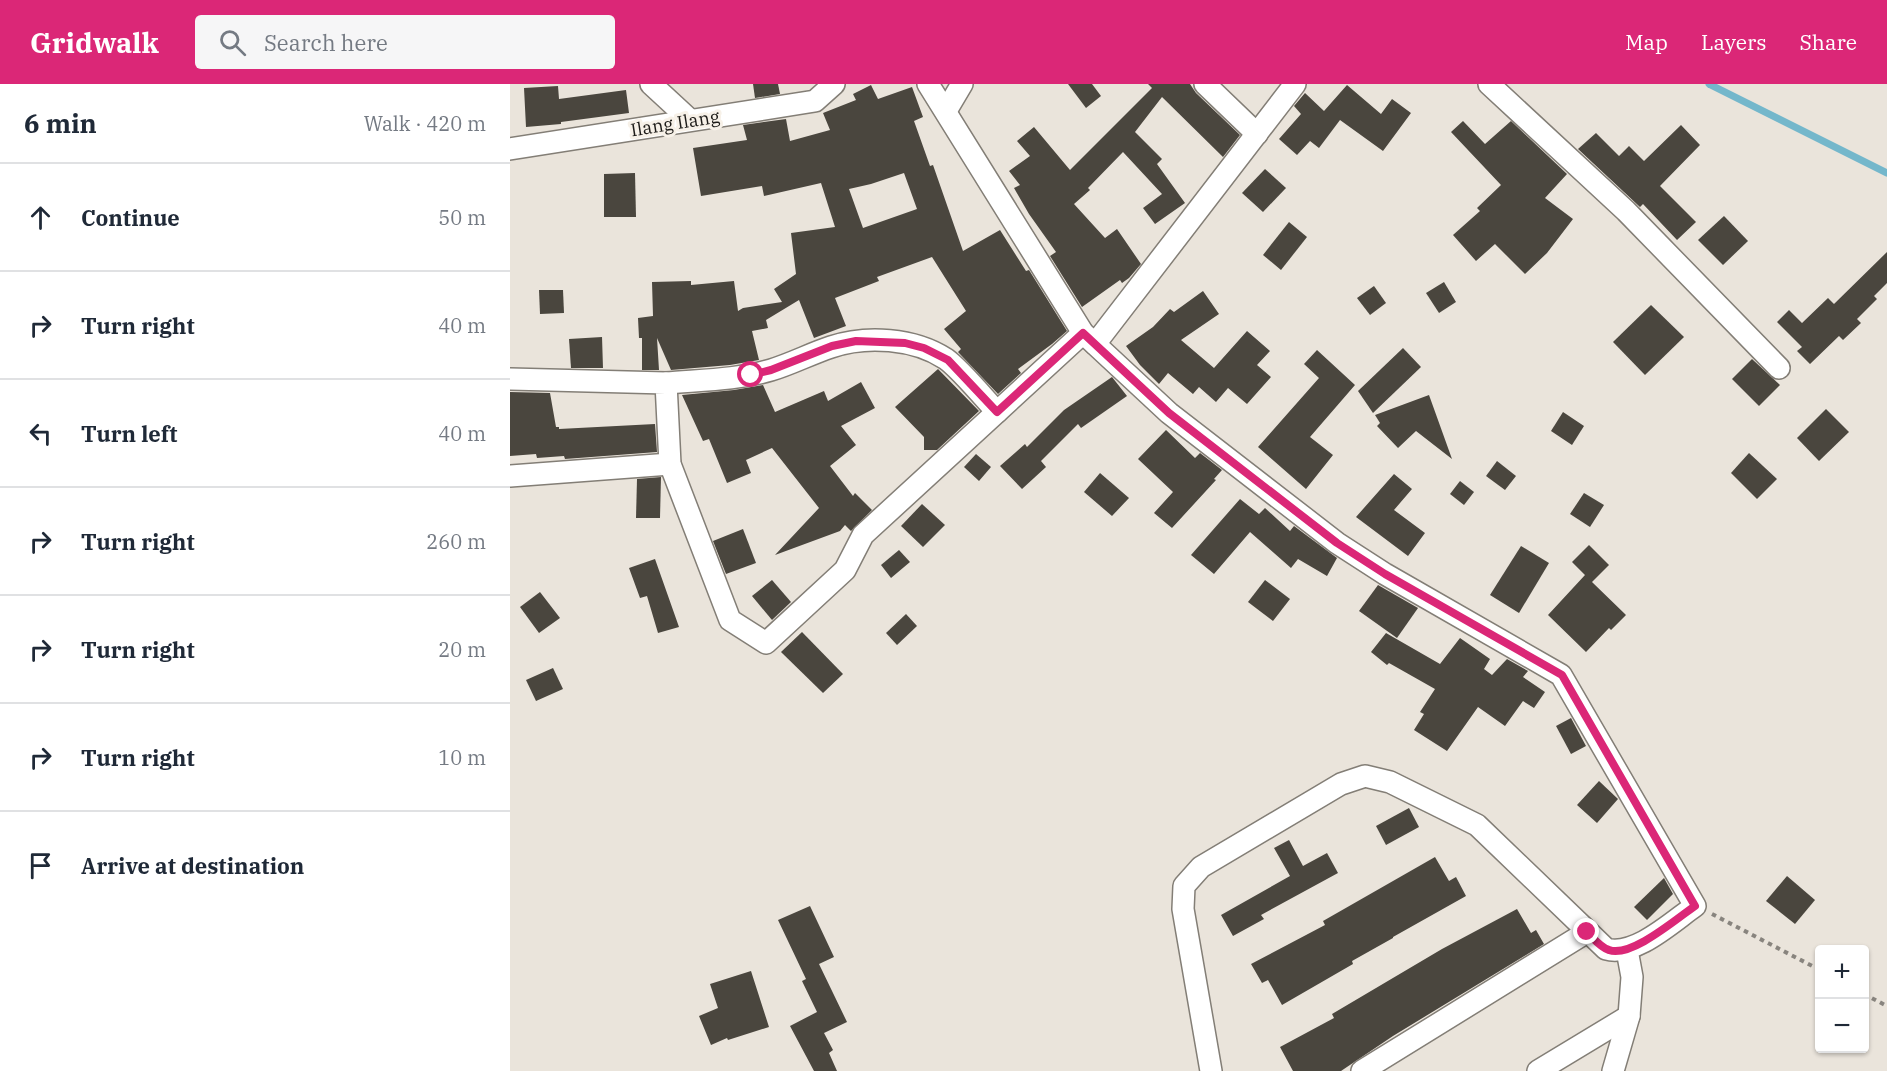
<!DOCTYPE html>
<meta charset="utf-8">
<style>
body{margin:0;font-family:"IBM Plex Serif",serif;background:#f6f6f7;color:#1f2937}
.controls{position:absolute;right:18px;bottom:18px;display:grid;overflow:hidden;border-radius:6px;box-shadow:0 2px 4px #0004}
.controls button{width:54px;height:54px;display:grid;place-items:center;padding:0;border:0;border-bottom:2px solid #e0e1e3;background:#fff;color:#1f2937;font:30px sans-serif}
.stop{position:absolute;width:18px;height:18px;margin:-14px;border:4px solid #db2777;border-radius:50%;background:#fff}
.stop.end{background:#db2777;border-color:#fff;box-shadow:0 2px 6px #0008}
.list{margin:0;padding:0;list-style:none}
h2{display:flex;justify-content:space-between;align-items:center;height:78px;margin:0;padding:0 24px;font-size:26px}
h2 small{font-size:20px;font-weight:400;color:#747a83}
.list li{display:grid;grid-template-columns:39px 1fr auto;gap:18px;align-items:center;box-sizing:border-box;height:108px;padding:0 24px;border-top:2px solid #e0e1e3}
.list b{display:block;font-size:22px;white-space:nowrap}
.list em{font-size:20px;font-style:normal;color:#747a83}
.icon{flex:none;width:33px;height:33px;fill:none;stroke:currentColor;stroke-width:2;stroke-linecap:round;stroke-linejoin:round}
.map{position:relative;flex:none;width:1377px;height:987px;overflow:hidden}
header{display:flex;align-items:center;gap:36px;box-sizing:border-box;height:84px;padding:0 30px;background:#db2777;color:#fff}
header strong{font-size:28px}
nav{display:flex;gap:33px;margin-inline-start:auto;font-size:21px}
.search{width:420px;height:54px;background:#f6f6f7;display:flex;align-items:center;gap:15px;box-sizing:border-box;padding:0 21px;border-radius:6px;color:#747a83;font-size:22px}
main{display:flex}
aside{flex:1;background:#fff}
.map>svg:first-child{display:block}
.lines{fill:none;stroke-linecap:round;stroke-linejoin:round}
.stream{stroke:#74b7cb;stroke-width:7}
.building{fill:#4a463e;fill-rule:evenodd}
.street-casing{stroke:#837e76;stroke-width:24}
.path{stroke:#88847e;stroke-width:4;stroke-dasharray:4.5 4.5;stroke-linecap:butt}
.street{stroke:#fff;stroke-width:21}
.route{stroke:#db2777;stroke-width:8}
.labels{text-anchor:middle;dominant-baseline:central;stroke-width:6;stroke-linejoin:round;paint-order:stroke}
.street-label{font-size:18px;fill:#1d1b18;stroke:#f7f1e8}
</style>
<header>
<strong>Gridwalk</strong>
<div class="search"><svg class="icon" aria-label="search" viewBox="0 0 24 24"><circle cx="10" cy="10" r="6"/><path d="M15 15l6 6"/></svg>Search here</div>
<nav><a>Map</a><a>Layers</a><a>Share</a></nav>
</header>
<main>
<aside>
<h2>6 min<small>Walk · 420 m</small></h2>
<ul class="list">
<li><svg class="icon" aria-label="ahead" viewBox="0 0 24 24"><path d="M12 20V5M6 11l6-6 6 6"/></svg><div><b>Continue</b></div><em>50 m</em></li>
<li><svg class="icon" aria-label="right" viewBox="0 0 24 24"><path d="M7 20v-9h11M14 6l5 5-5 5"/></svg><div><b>Turn right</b></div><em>40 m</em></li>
<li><svg class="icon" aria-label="left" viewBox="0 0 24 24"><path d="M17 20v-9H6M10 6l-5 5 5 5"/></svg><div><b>Turn left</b></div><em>40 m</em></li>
<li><svg class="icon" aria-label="right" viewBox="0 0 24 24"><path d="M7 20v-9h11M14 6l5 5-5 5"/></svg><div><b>Turn right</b></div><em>260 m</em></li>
<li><svg class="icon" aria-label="right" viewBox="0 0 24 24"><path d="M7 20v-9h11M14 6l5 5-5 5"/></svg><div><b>Turn right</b></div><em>20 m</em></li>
<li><svg class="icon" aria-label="right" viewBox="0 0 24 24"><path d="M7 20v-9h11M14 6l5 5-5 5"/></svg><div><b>Turn right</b></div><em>10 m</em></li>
<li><svg class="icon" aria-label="arrive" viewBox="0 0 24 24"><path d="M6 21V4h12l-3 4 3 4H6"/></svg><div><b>Arrive at destination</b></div></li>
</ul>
</aside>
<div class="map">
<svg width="1377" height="987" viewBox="0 0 1377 987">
<rect width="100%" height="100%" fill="#eae4db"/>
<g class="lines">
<path class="stream" d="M 1199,0 L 1377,89"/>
</g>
<g class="building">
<path d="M 243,0 L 268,0 L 270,10 L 245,14 Z"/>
<path d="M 558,0 L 582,0 L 591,12 L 576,24 Z"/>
<path d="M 638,0 L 680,0 L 686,9 L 730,51 L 713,73 L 652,13 L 625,48 L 652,75 L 647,80 L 675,119 L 645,140 L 633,124 L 652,110 L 613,68 L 578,104 L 580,106 L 564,120 L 595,154 L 607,145 L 631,180 L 619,194 L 612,199 L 610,196 L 572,223 L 540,172 L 546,168 L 519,130 L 504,104 L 510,101 L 499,87 L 520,72 L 507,57 L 524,43 L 560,86 L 642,4 Z"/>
<path d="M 361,1 L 368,15 L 402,3 L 413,33 L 404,37 L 420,82 L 423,81 L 453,167 L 490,146 L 516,187 L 519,186 L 557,247 L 542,260 L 508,285 L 511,289 L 488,310 L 448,268 L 451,265 L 434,245 L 456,227 L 422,173 L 367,193 L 369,197 L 325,214 L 336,242 L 304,254 L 289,216 L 256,236 L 258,244 L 242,247 L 249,276 L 220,281 L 161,286 L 147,254 L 149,286 L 132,286 L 132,254 L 129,254 L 128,234 L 143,232 L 142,198 L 181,197 L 181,201 L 224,197 L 228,227 L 233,224 L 272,218 L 264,205 L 286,190 L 281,149 L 325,143 L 311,99 L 254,112 L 252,102 L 191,112 L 183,64 L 237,56 L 233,41 L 276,35 L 280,57 L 320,46 L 313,29 L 346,16 L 343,10 ZM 394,89 L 407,125 L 353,144 L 339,105 L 361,100 Z"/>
<path d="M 837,1 L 871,30 L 882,15 L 901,29 L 873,67 L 830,36 L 809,64 L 800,57 L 787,71 L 769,55 L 791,30 L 784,22 L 795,9 L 814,27 Z"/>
<path d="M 48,2 L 49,15 L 116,6 L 119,29 L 51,38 L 51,40 L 16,43 L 14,4 Z"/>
<path d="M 953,37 L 975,60 L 1001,37 L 1057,90 L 1035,114 L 1063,135 L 1037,169 L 1015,190 L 985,160 L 966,177 L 943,151 L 970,127 L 967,124 L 991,101 L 941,48 Z"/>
<path d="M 1171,41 L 1190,61 L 1150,102 L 1186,138 L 1167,156 L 1133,120 L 1130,123 L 1068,65 L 1086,49 L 1109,72 L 1119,62 L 1134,77 Z"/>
<path d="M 755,85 L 776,104 L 753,128 L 732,109 Z"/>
<path d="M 125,89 L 126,133 L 94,133 L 94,90 Z"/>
<path d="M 1214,132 L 1238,157 L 1213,181 L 1188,156 Z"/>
<path d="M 779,138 L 797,153 L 771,186 L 753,171 Z"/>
<path d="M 1377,168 L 1377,199 L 1364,212 L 1367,215 L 1347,235 L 1351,239 L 1333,256 L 1329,252 L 1300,280 L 1287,267 L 1292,263 L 1267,238 L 1279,226 L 1292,239 L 1318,214 L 1324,220 Z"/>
<path d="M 934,198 L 946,218 L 929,229 L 916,209 Z"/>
<path d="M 864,202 L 876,219 L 860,231 L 847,214 Z"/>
<path d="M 29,206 L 53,206 L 54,229 L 30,230 Z"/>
<path d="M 693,207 L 709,230 L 671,256 L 704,284 L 737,247 L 760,267 L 747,281 L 761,293 L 737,320 L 718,304 L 706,318 L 689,303 L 683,310 L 658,289 L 649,300 L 630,281 L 616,262 L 643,243 L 660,225 L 664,228 Z"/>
<path d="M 1141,221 L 1174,253 L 1135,291 L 1103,258 Z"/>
<path d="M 92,253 L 93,284 L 61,284 L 59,255 Z"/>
<path d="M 893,264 L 911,283 L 863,329 L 848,307 Z"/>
<path d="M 807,266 L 845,301 L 800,353 L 823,371 L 796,405 L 748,363 L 809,294 L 794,280 Z"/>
<path d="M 1242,275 L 1270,301 L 1249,322 L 1222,295 Z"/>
<path d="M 428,285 L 469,327 L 427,366 L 414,366 L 414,353 L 385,323 Z"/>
<path d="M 602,293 L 617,312 L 571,344 L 568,340 L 531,377 L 536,383 L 512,405 L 490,382 L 515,360 L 517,363 L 554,326 Z"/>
<path d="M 351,298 L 365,324 L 331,342 L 346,361 L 320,382 L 343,412 L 345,409 L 362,426 L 341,447 L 335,441 L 330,447 L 265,471 L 309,424 L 262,364 L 236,376 L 241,389 L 217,399 L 199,355 L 193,357 L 172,311 L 224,306 L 253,301 L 265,328 L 314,307 L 318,317 Z"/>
<path d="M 0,308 L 40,309 L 46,343 L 49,343 L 49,345 L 145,340 L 147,368 L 55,375 L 54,372 L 27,374 L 26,370 L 0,372 Z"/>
<path d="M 919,311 L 942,375 L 906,347 L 888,364 L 867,342 L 870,339 L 865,331 Z"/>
<path d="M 1316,325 L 1339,348 L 1309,377 L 1287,354 Z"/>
<path d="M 1053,328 L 1074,342 L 1062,361 L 1041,347 Z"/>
<path d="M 656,346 L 685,374 L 690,369 L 712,386 L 704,395 L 706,396 L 662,444 L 644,429 L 663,408 L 628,375 Z"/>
<path d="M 1239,369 L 1267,395 L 1247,415 L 1221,389 Z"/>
<path d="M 466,370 L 481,383 L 469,397 L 454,383 Z"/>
<path d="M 987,377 L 1006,392 L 995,406 L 976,392 Z"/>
<path d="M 590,389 L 619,414 L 602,432 L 574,408 Z"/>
<path d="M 884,390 L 902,405 L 884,426 L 915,449 L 898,472 L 846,433 Z"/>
<path d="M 151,393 L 150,434 L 126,434 L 127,395 Z"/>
<path d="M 950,397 L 964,408 L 954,421 L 940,410 Z"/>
<path d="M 1074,409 L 1094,421 L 1080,443 L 1060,430 Z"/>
<path d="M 730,415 L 749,430 L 755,424 L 780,447 L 784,442 L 827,474 L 817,492 L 788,475 L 781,484 L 740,448 L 704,490 L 681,471 Z"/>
<path d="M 412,420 L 435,441 L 413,463 L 391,442 Z"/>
<path d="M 233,445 L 246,479 L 216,490 L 203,457 Z"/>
<path d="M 1079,461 L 1099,481 L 1082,498 L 1116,531 L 1101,546 L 1099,544 L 1076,568 L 1038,531 L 1075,491 L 1062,478 Z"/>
<path d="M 1011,462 L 1039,479 L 1009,529 L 980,511 Z"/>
<path d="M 389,466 L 400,478 L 381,494 L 371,481 Z"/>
<path d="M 145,475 L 169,543 L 148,549 L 137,512 L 130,514 L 119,484 Z"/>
<path d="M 262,496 L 281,518 L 262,536 L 242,512 Z"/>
<path d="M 755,496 L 780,515 L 763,537 L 738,518 Z"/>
<path d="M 868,501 L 908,524 L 887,554 L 849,527 Z"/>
<path d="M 30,508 L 50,534 L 29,549 L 10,523 Z"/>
<path d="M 396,530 L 407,542 L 387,561 L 376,549 Z"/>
<path d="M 292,548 L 333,590 L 313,609 L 271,568 Z"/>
<path d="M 876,549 L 930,580 L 950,554 L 980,575 L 974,585 L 982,591 L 997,575 L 1018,587 L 1013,593 L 1035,608 L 1024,624 L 1013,617 L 995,642 L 968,623 L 937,667 L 904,646 L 914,630 L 910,628 L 925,605 L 879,579 L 877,581 L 861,568 Z"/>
<path d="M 43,584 L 53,605 L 26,617 L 16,596 Z"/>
<path d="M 1061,634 L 1076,662 L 1061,670 L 1046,642 Z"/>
<path d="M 1089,697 L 1108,715 L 1087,739 L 1067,721 Z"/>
<path d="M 899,724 L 909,743 L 876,761 L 866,742 Z"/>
<path d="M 779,756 L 793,782 L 817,769 L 828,789 L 751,831 L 754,835 L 723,852 L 711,831 L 780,792 L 764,764 Z"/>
<path d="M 925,773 L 939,797 L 946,793 L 956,812 L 883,853 L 883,854 L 842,877 L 843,880 L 772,921 L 758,896 L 752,899 L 741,880 L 815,841 L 813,837 Z"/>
<path d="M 1277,792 L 1305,816 L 1285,840 L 1256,817 Z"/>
<path d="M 1154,794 L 1163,810 L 1137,836 L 1124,823 Z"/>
<path d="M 300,822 L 324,873 L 309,880 L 337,938 L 314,949 L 323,966 L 319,969 L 327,987 L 304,987 L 280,942 L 307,928 L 292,897 L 296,895 L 268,836 Z"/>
<path d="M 1007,825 L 1021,849 L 1026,846 L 1034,860 L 883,952 L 831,987 L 783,987 L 770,963 L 824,934 L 822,930 L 932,865 Z"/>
<path d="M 241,887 L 259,943 L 218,956 L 217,954 L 201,961 L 189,932 L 208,924 L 200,900 Z"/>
</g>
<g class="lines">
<defs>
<g id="street">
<path d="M 141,0 L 180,36"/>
<path d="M 418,0 L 573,249 L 659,329 L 827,459 L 875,490 L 1051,591 L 1185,822 C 1162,838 1125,873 1096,865 L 967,741 L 880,698 L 855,692 L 831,700 L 691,783 L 674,802 L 673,825 L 701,987"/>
<path d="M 695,0 L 747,50"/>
<path d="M 979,0 L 1116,127 L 1269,284"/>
<path d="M 436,27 L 452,0"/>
<path d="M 0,65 L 305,17 L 324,0"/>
<path d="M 585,260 L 785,0"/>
<path d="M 0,295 L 156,299 L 160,380 L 220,536 L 256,559 L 335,486 L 353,451 L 573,249"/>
<path d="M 156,299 C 190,296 227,296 261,286 C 281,280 300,270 321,263 C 356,251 404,254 436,275 C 450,285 474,314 487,328"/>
<path d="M 0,392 L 160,380"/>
<path d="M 852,987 L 1077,848"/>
<path d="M 1028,987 L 1119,932"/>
<path d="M 1103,987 L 1119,932 L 1122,893 L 1117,866"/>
</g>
</defs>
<use href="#street" class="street-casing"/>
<g class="path">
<path d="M 1202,830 L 1310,886"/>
<path d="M 1354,910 L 1377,922"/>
</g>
<use href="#street" class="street"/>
</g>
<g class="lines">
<path class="route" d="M 241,291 L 261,286 L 322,262 L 346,257 L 395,259 L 414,264 L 438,276 L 487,328 L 573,249 L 659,329 L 827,459 L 875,490 L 1052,591 L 1185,822 C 1166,835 1121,874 1099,866 C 1091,864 1083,854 1077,848"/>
</g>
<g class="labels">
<g class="street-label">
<text transform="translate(165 39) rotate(-9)">Ilang Ilang</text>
</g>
</g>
</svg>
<div class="controls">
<button>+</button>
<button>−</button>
</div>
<div class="stop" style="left:241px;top:291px"></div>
<div class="stop end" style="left:1077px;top:848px"></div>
</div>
</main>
